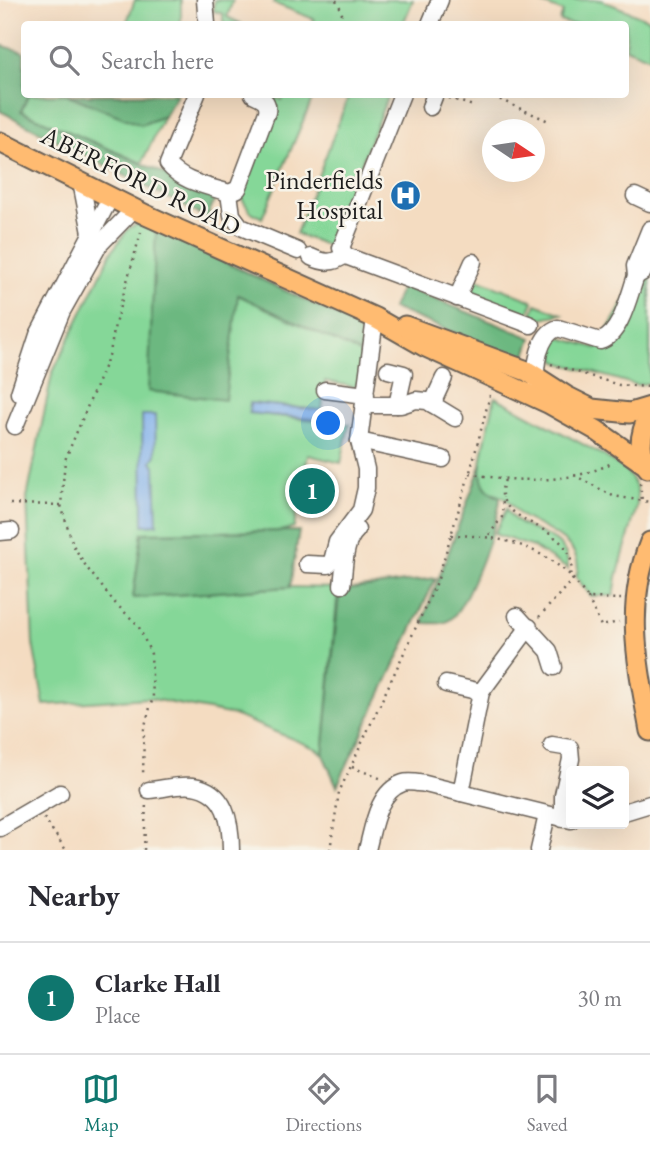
<!DOCTYPE html>
<style>
body{margin:0;font-family:"EB Garamond",serif;background:#f7f7f7;color:#2b2b33}
.controls{position:absolute;right:21px;bottom:21px;display:grid;overflow:hidden;border-radius:7px;box-shadow:0 7px 28px #0002}
.controls button{width:63px;height:63px;display:grid;place-items:center;padding:0;border:0;border-bottom:2px solid #e1e1e2;background:#fff;color:#2b2b33;font:35px sans-serif}
.compass{position:absolute;left:482px;top:119px;width:63px;height:63px;border-radius:50%;background:#fff;box-shadow:0 7px 28px #0002;rotate:103deg}
.you{position:absolute;left:329px;top:424px;width:24px;height:24px;margin:-18px;border:5px solid #fff;border-radius:50%;background:#1a73e8;box-shadow:0 0 0 10px #1a73e833}
.badge{display:grid;place-items:center;width:46px;height:46px;border-radius:50%;background:#0f766e;color:#fff;font-size:23px;font-weight:700}
.pin{position:absolute;translate:-50% -50%;border:4px solid #fff;box-shadow:0 2px 7px #0006}
.list{margin:0;padding:0;list-style:none}
h2{display:flex;justify-content:space-between;align-items:center;height:91px;margin:0;padding:0 28px;font-size:30px}
h2 small{font-size:23px;font-weight:400;color:#7c7c81}
.list li{display:grid;grid-template-columns:46px 1fr auto;gap:21px;align-items:center;box-sizing:border-box;height:112px;padding:0 28px;border-top:2px solid #e1e1e2}
.list b{display:block;font-size:26px;white-space:nowrap}
.list p{margin:0;font-size:23px;white-space:nowrap;color:#7c7c81}
.list em{font-size:23px;font-style:normal;color:#7c7c81}
.icon{flex:none;width:38px;height:38px;fill:none;stroke:currentColor;stroke-width:2;stroke-linecap:round;stroke-linejoin:round}
.map{position:relative;flex:none;width:650px;height:850px;overflow:hidden}
.search{position:absolute;background:#fff;box-shadow:0 7px 28px #0002;left:21px;right:21px;top:21px;height:77px;display:flex;align-items:center;gap:18px;box-sizing:border-box;padding:0 24px;border-radius:7px;color:#7c7c81;font-size:26px}
.sheet{height:203px;background:#fff}
nav{display:flex;justify-content:space-around;align-items:center;box-sizing:border-box;height:98px;border-top:2px solid #e1e1e2;background:#fff;font-size:19px;color:#7c7c81}
nav a{display:grid;justify-items:center;gap:4px}
nav .on{color:#0f766e}
.map>svg:first-child{display:block}
.green{fill:#85d798;stroke:#507a5a;stroke-width:2}
.forest{fill:#6cb880;stroke:#446a4e;stroke-width:2}
.water{fill:#80b0eb;stroke:#4e6684;stroke-width:2}
.lines{fill:none;stroke-linecap:round;stroke-linejoin:round}
.minor-casing{stroke:#685f56;stroke-width:19}
.major-casing{stroke:#685f56;stroke-width:23}
.path{stroke:#685f56;stroke-width:2.5;stroke-dasharray:2 5;stroke-linecap:butt}
.minor{stroke:#fff;stroke-width:16}
.major{stroke:#ffbb71;stroke-width:19}
.labels{text-anchor:middle;dominant-baseline:central;stroke-width:5;stroke-linejoin:round;paint-order:stroke}
.poi-label{font-size:26px;fill:#1c1c1c;stroke:#f7f3e8;text-anchor:end}
.street-label{font-size:26px;fill:#1c1c1c;stroke:#f7f3e8}
</style>
<div class="map">
<svg width="650" height="850" viewBox="0 0 650 850">
<rect width="100%" height="100%" fill="#f7f3e8"/>
<filter id="ink" filterUnits="userSpaceOnUse"><feTurbulence type="fractalNoise" baseFrequency=".0143" numOctaves="2"/><feDisplacementMap in="SourceGraphic" scale="14" xChannelSelector="R" yChannelSelector="G"/><feConvolveMatrix kernelMatrix="1 2 1 2 8 2 1 2 1" color-interpolation-filters="sRGB"/></filter>
<filter id="wash" filterUnits="userSpaceOnUse"><feTurbulence type="fractalNoise" baseFrequency=".00686" numOctaves="4" result="noise"/><feDisplacementMap in="SourceGraphic" scale="28" xChannelSelector="R" yChannelSelector="G"/><feGaussianBlur stdDeviation="1.57" result="paint"/><feColorMatrix in="noise" values="0 0 0 0 0 0 0 0 0 0 0 0 0 0 0 0 0 1.4 0 .05"/><feComposite in="paint" operator="in"/></filter>
<g filter="url(#wash)">
<rect width="100%" height="100%" fill="#f4dcc1"/>
<g class="green">
<path d="M 135,0 L 181,0 L 181,24 L 126,24 Z"/>
<path d="M 214,0 L 233,0 L 227,17 L 242,24 L 223,24 L 223,14 L 214,11 Z"/>
<path d="M 274,0 L 413,0 L 403,24 L 312,24 L 314,19 L 273,3 Z"/>
<path d="M 533,0 L 601,0 L 650,20 L 650,58 L 626,48 L 626,24 L 570,24 L 560,21 L 563,12 Z"/>
<path d="M 68,94 L 141,125 L 164,116 L 142,163 L 21,111 L 28,95 Z"/>
<path d="M 284,95 L 314,95 L 262,218 L 250,211 L 241,197 L 262,142 L 274,103 L 276,98 L 282,100 Z"/>
<path d="M 349,95 L 388,95 L 329,246 L 296,234 Z"/>
<path d="M 142,222 L 366,329 L 361,380 L 355,387 L 325,381 L 322,410 L 250,403 L 250,413 L 349,424 L 341,463 L 308,455 L 294,527 L 281,531 L 142,533 L 133,598 L 290,587 L 338,588 L 323,755 L 317,749 L 234,715 L 147,698 L 44,705 L 33,644 L 27,498 L 52,374 L 112,251 L 129,228 Z"/>
<path d="M 650,257 L 650,383 L 636,385 L 557,362 L 551,350 L 552,343 L 561,338 L 597,348 Z"/>
<path d="M 470,276 L 533,301 L 528,314 L 464,289 Z"/>
<path d="M 536,304 L 562,314 L 537,319 L 531,317 Z"/>
<path d="M 495,397 L 603,455 L 625,470 L 632,479 L 637,489 L 637,506 L 617,577 L 614,596 L 591,596 L 576,577 C 587,543 545,530 523,517 C 516,513 511,502 504,498 C 493,493 484,491 481,477 C 478,462 492,415 495,397 Z"/>
<path d="M 507,508 C 517,538 570,526 568,569 L 533,547 L 494,534 Z"/>
</g>
<g class="forest">
<path d="M 0,45 L 24,52 L 24,94 L 28,95 L 21,111 L 216,196 L 207,218 L 0,111 Z"/>
<path d="M 68,95 L 177,94 L 177,95 L 164,116 L 141,125 Z"/>
<path d="M 156,230 L 366,329 L 364,355 L 238,295 L 225,400 L 148,391 Z"/>
<path d="M 402,286 L 532,338 L 524,361 L 392,308 Z"/>
<path d="M 482,463 C 479,480 484,491 500,498 C 499,520 468,603 451,619 C 444,625 434,623 425,623 L 423,620 Z"/>
<path d="M 299,531 L 290,587 L 133,598 L 142,533 Z"/>
<path d="M 436,578 L 337,786 L 323,755 L 339,594 L 352,589 Z"/>
</g>
<g class="water">
<path d="M 250,403 L 337,412 L 336,421 L 249,413 Z"/>
<path d="M 142,415 L 155,415 L 156,455 L 152,461 L 155,466 L 157,524 L 143,525 Z"/>
</g>
</g>
<g filter="url(#ink)">
<g class="lines">
<defs>
<g id="minor">
<path d="M 205,0 L 207,24"/>
<path d="M 430,24 L 440,0"/>
<path d="M 197,94 L 168,164 C 182,182 208,186 229,193 L 238,189 L 267,112 C 269,101 262,98 253,94"/>
<path d="M 402,94 L 341,248 L 346,256 L 531,325"/>
<path d="M 430,107 L 435,94"/>
<path d="M 81,182 L 91,233"/>
<path d="M 229,193 L 232,215 L 241,227 L 298,251"/>
<path d="M 635,196 L 650,203"/>
<path d="M 650,229 L 635,266 L 636,276 L 643,272 L 650,254"/>
<path d="M 311,257 C 324,263 333,264 345,255"/>
<path d="M 457,298 L 473,262"/>
<path d="M 388,370 L 404,374 L 397,405"/>
<path d="M 538,384 C 533,368 539,334 558,328 L 600,341 C 621,335 629,295 636,276"/>
<path d="M 325,390 L 366,395"/>
<path d="M 19,393 L 38,335 L 110,198"/>
<path d="M 432,404 L 444,378"/>
<path d="M 364,405 L 401,405 L 416,400 L 427,401 L 455,418"/>
<path d="M 15,426 L 62,311 L 99,245 L 134,209"/>
<path d="M 359,441 L 443,459"/>
<path d="M 0,532 L 11,531"/>
<path d="M 307,564 L 328,565 L 332,561 L 337,542 L 361,510 L 366,488 L 366,469 L 359,441 L 375,318"/>
<path d="M 342,585 C 345,566 343,543 357,530"/>
<path d="M 517,616 L 549,651 L 554,667"/>
<path d="M 446,684 L 481,692"/>
<path d="M 552,745 L 570,748 L 571,759 L 563,795 L 563,819"/>
<path d="M 149,790 C 162,789 179,784 193,786 C 226,791 231,822 231,850"/>
<path d="M 461,793 L 481,692 L 529,627"/>
<path d="M 624,812 L 650,804"/>
<path d="M 0,828 L 60,793"/>
<path d="M 367,850 C 373,828 377,792 403,783 C 409,781 418,783 425,784 L 571,820"/>
<path d="M 539,850 L 547,815"/>
</g>
<g id="major">
<path d="M 0,142 L 146,215 L 375,318 L 424,346 L 548,403 L 596,430 L 646,465"/>
<path d="M 405,326 L 527,371 L 566,396 L 592,409 L 630,413 L 650,407"/>
<path d="M 648,468 C 637,450 640,432 650,414"/>
<path d="M 650,542 C 624,607 638,665 650,731"/>
</g>
</defs>
<use href="#minor" class="minor-casing"/>
<use href="#major" class="major-casing"/>
<g class="path">
<path d="M 336,0 L 341,9 L 344,24"/>
<path d="M 487,94 L 551,122"/>
<path d="M 449,98 L 473,106"/>
<path d="M 141,232 L 115,324 L 110,353 L 65,460 L 61,505 L 73,545 L 87,568 L 115,603 L 138,625 L 151,654 L 153,697 L 144,729 L 143,777"/>
<path d="M 551,364 L 619,385 L 650,387"/>
<path d="M 470,473 C 511,483 575,484 613,462"/>
<path d="M 574,475 L 613,496 L 650,502"/>
<path d="M 505,480 C 483,526 584,522 570,575 L 588,598 L 621,599"/>
<path d="M 640,483 L 642,501"/>
<path d="M 10,504 L 61,505"/>
<path d="M 451,535 C 499,536 533,543 570,575"/>
<path d="M 489,535 L 502,517 L 503,497"/>
<path d="M 588,598 L 601,626 L 619,622"/>
<path d="M 539,617 L 573,579"/>
<path d="M 352,767 L 382,779"/>
<path d="M 44,818 L 66,850"/>
<path d="M 144,850 L 146,803"/>
<path d="M 330,850 L 339,792 L 437,582 L 472,465 L 490,395"/>
</g>
<use href="#minor" class="minor"/>
<use href="#major" class="major"/>
</g>
</g>
<defs>
<symbol id="hospital-disc" viewBox="-11 -11 22 22"><circle r="9.5" fill="#1f6fb2" stroke="#f7f3e8"/><path d="M-5-5h3v3.5h4V-5h3V5h-3V1.5h-4V5h-3Z" fill="#fff"/></symbol>
</defs>
<g fill-rule="evenodd">
<use href="#hospital-disc" x="388" y="178" width="35" height="35"/>
</g>
<g class="labels">
<g class="poi-label">
<text x="383" y="180">Pinderfields<tspan x="383" dy="30">Hospital</tspan></text>
</g>
<g class="street-label">
<text transform="translate(141 181) rotate(26)">ABERFORD ROAD</text>
</g>
</g>
</svg>
<div class="controls">
<button><svg class="icon" aria-label="layers" viewBox="0 0 24 24"><path d="M12 4l9 5-9 5-9-5zM3 14l9 5 9-5"/></svg></button>
</div>
<svg class="compass" viewBox="-18 -18 36 36"><path d="M0-13l5 13h-10z" fill="#e53935"/><path d="M0 13l5-13h-10z" fill="#7c7c81"/></svg>
<div class="you"></div>
<div class="pin badge" style="left:312px;top:491px">1</div>
<div class="search"><svg class="icon" aria-label="search" viewBox="0 0 24 24"><circle cx="10" cy="10" r="6"/><path d="M15 15l6 6"/></svg>Search here</div>
</div>
<section class="sheet">
<h2>Nearby<small></small></h2>
<ul class="list">
<li><span class="badge">1</span><div><b>Clarke Hall</b><p>Place</p></div><em>30 m</em></li>
</ul>
</section>
<nav>
<a class="on"><svg class="icon" aria-label="map" viewBox="0 0 24 24"><path d="M3 6l6-2 6 2 6-2v14l-6 2-6-2-6 2zM9 4v14M15 6v14"/></svg>Map</a>
<a><svg class="icon" aria-label="directions" viewBox="0 0 24 24"><path d="M12 3l9 9-9 9-9-9zM9 14v-3h6M13 9l2 2-2 2"/></svg>Directions</a>
<a><svg class="icon" aria-label="saved" viewBox="0 0 24 24"><path d="M7 4h10v16l-5-4-5 4z"/></svg>Saved</a>
</nav>
